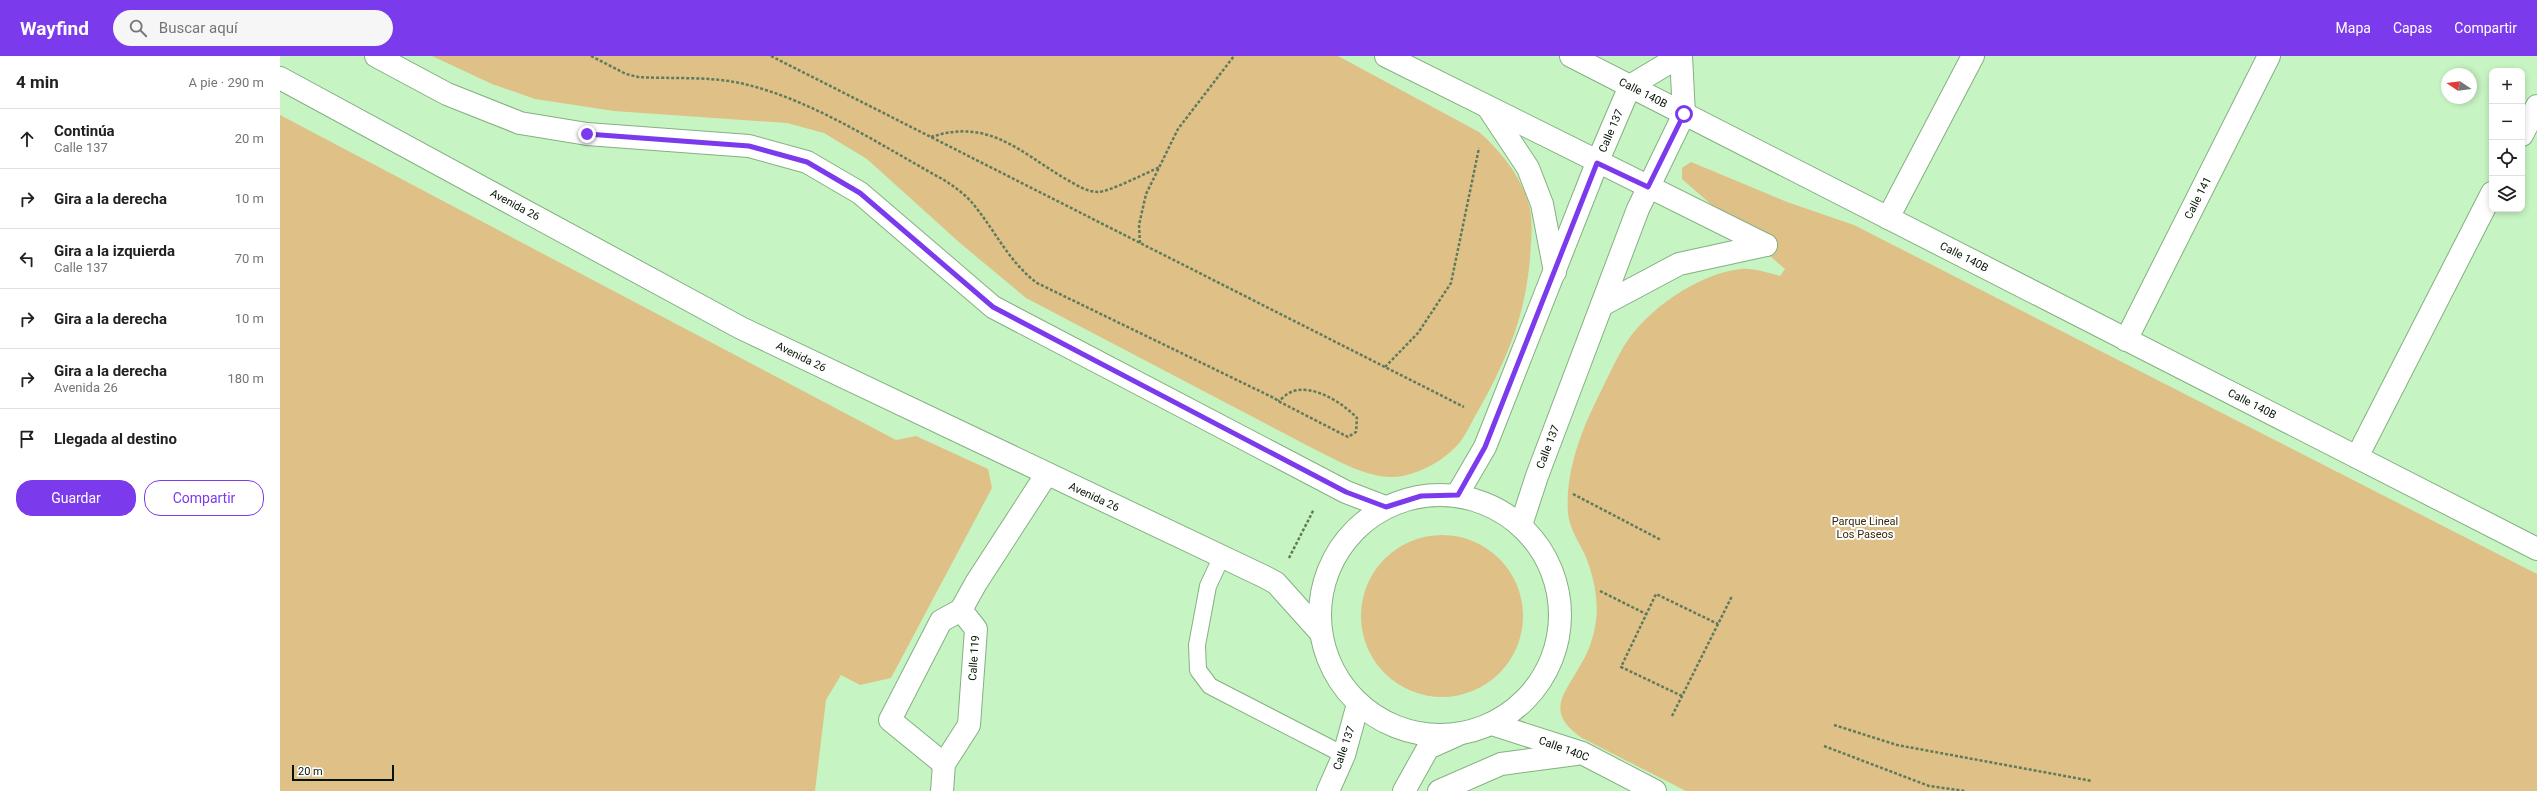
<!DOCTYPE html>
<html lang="es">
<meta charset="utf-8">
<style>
body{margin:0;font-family:Roboto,sans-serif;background:#f6f6f6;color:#202124}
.controls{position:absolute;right:12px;top:12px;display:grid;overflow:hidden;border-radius:8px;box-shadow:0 2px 6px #0003}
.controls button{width:36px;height:36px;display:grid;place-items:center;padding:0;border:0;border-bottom:1px solid #e0e0e0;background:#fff;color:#202124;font:20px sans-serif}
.compass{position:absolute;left:2161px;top:12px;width:36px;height:36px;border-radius:50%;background:#fff;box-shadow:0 2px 6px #0003;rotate:283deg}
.scale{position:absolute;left:12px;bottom:10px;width:102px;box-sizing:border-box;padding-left:4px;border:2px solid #051404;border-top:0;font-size:11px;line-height:14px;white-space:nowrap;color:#051404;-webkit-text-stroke:3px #fff;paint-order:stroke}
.stop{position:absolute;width:12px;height:12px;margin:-9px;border:3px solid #7c3aed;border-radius:50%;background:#fff}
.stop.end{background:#7c3aed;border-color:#fff;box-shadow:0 1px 4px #0008}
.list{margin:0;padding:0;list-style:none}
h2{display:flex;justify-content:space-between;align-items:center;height:52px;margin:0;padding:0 16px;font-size:17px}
h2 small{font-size:13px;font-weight:400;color:#757577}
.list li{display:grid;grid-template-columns:26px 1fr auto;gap:12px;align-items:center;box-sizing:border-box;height:60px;padding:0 16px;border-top:1px solid #e0e0e0}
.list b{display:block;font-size:15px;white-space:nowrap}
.list p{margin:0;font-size:13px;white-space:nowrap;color:#757577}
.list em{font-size:13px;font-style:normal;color:#757577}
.actions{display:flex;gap:8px;padding:12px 16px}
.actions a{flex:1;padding:9px 0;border:1px solid #7c3aed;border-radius:16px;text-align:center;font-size:14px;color:#7c3aed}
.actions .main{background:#7c3aed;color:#fff}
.icon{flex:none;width:22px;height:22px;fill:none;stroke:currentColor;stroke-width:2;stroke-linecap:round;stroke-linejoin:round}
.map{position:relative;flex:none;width:2257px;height:735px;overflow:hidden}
header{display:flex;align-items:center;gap:24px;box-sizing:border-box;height:56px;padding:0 20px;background:#7c3aed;color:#fff}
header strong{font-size:19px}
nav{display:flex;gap:22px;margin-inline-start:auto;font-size:14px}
.search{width:280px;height:36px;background:#f6f6f6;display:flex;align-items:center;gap:10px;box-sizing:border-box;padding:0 14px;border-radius:22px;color:#757577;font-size:15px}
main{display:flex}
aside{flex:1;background:#fff}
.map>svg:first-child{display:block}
.green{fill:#dfc087}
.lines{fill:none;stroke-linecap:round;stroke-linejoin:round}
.service-casing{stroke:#85b082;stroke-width:18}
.minor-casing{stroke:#85b082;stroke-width:24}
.tertiary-casing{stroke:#85b082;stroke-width:24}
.path{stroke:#5f7b5c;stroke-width:2.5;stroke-dasharray:3 2;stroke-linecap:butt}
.service{stroke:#fff;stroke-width:16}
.minor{stroke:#fff;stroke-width:22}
.tertiary{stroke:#fff;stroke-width:22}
.route{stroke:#7c3aed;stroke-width:5}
.labels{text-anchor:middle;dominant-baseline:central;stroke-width:4;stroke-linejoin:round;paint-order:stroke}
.street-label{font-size:11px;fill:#051404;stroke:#fff}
.park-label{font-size:11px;fill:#34270b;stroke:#fff}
</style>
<header>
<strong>Wayfind</strong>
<div class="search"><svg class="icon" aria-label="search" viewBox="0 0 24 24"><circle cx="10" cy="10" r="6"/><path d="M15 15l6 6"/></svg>Buscar aquí</div>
<nav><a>Mapa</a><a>Capas</a><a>Compartir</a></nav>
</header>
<main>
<aside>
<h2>4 min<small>A pie · 290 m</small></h2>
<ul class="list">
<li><svg class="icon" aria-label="ahead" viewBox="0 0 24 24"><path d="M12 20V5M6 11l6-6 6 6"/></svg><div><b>Continúa</b><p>Calle 137</p></div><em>20 m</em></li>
<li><svg class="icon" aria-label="right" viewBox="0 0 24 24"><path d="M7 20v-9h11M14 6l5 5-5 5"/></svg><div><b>Gira a la derecha</b></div><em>10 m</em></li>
<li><svg class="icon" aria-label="left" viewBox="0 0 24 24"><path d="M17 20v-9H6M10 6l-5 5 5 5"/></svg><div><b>Gira a la izquierda</b><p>Calle 137</p></div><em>70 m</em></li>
<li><svg class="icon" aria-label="right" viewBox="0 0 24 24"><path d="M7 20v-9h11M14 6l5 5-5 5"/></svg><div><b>Gira a la derecha</b></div><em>10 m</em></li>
<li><svg class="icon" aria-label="right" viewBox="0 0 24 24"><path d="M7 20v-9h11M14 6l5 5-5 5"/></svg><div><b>Gira a la derecha</b><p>Avenida 26</p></div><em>180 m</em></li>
<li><svg class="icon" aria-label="arrive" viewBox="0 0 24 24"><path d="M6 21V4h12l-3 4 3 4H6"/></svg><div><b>Llegada al destino</b></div></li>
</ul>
<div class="actions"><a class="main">Guardar</a><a>Compartir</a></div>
</aside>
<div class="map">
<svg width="2257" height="735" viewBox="0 0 2257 735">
<rect width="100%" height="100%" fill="#c7f4c3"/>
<g class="green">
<path d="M 152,0 L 1058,0 L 1199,76 C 1222,96 1243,123 1250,153 C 1253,169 1251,186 1250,202 C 1245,261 1227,303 1198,355 C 1192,365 1187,377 1180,386 C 1166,403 1145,415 1123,420 C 1092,426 1059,405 1032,392 L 746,242 L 680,187 L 587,103 L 544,77 L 507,67 L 334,55 L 255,43 L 212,28 Z"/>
<path d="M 0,59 L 616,384 L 636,380 L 708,413 L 712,432 L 611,622 L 580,629 L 561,619 L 546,644 L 535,735 L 0,735 Z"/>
<path d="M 1411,106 L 1507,146 L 1574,169 L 2257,518 L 2257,735 L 1406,735 L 1302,682 C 1264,656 1284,639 1301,608 C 1309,595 1314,580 1316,565 C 1319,544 1313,518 1305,499 C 1299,486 1289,472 1288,457 C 1285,415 1302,373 1320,337 C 1328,321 1335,305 1344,290 C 1366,254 1419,217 1461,213 C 1474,212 1488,217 1500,220 L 1505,213 L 1402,123 L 1402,112 Z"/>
<circle cx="1162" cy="560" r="81"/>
</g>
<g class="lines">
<defs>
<path id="service" d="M 942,500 L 928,530 L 917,589 L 918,614 L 930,630 L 1064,699"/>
<g id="minor">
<path d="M 1106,0 L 1486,189"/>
<path d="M 1291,0 L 2257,493"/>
<path d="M 1209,53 L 1248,112 L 1262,148 L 1275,216"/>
<path d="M 2242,79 L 2257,50"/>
<path d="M 1608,162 L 1693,0"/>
<path d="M 1322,249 L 1399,208 L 1486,189"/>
<path d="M 1846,284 L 1989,0"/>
<path d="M 2077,401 L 2212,137"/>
<path d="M 1212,668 L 1302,697 L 1375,735"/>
<path d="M 664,708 L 610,664 L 661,565 L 681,554"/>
<path d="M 662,735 L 664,708 L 689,669 L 696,573 L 681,554 L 696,527 L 766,419"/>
<path d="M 1048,735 L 1064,699 L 1078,648"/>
<path d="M 1124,735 L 1148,692 L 1177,679"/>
<path d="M 1159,735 L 1221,708 L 1296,698"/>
</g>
<g id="tertiary">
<path d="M 96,0 L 167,38 L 240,67 L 307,78 L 469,90 L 527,106 L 580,137 L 713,251 L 1066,436 L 1105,451"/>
<path d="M 0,22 L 461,272 L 985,521 L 996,527 L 1040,576"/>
<path d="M 1177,439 L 1205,391 L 1317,107 L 1350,30 L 1400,0"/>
<circle cx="1160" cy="559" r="120"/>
<path d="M 1241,469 L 1257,420 L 1358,153 L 1404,58 L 1401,0"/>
</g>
</defs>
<use href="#service" class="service-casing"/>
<use href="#minor" class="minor-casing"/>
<use href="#tertiary" class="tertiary-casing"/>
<g class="path">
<path d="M 311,0 L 346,18 L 358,21 C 391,23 432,20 464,28 C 533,44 602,90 664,124 C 675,131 686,139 694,149 C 716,176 729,206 757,227 L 994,342 L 998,345 L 1068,381 L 1076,376 L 1077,362 C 1063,347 1032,327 1011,336 C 1006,338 1002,343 998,345"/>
<path d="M 491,0 L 1184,351"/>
<path d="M 651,81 C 708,62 739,95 784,122 C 795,128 806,136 818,136 C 829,136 868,116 880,111"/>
<path d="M 860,187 L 859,169 L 866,138 L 898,73 L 954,0"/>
<path d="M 1105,311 L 1138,277 L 1171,227 L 1199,92"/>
<path d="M 1293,438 L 1381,484"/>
<path d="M 1009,502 L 1034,453"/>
<path d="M 1320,535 L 1366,558"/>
<path d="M 1402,640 L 1341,611 L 1376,538 L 1438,568"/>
<path d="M 1392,660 L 1452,540"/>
<path d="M 1554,669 L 1617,689 L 1812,725"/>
<path d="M 1544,690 L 1649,730 L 1685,735"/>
</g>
<use href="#service" class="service"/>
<use href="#minor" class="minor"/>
<use href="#tertiary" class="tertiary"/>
</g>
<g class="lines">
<path class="route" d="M 307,78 L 469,90 L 527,106 L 580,137 L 713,251 L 1066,436 L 1106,451 L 1141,440 L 1178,439 L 1205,391 L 1317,107 L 1368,131 L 1404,58"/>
</g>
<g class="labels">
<g class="street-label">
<text transform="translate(1363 37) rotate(27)">Calle 140B</text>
<text transform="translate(1331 75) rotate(-67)">Calle 137</text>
<text transform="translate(1918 142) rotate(-63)">Calle 141</text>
<text transform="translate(235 149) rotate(28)">Avenida 26</text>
<text transform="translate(1684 201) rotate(27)">Calle 140B</text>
<text transform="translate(521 301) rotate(26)">Avenida 26</text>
<text transform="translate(1972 348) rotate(27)">Calle 140B</text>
<text transform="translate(1268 391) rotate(-69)">Calle 137</text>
<text transform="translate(814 441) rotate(25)">Avenida 26</text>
<text transform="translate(694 602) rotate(-86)">Calle 119</text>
<text transform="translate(1064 692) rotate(-71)">Calle 137</text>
<text transform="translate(1284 693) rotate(20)">Calle 140C</text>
</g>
<g class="park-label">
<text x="1585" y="465">Parque Lineal<tspan x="1585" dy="13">Los Paseos</tspan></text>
</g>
</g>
</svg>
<div class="controls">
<button>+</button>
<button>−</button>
<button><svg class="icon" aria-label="locate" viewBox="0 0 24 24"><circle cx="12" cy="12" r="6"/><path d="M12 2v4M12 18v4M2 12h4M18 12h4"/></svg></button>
<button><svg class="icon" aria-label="layers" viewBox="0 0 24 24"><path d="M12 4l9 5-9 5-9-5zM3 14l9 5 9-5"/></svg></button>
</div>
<svg class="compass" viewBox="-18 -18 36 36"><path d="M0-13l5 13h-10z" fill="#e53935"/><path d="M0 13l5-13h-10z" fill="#757577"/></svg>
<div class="scale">20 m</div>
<div class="stop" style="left:1404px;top:58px"></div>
<div class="stop end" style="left:307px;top:78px"></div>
</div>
</main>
